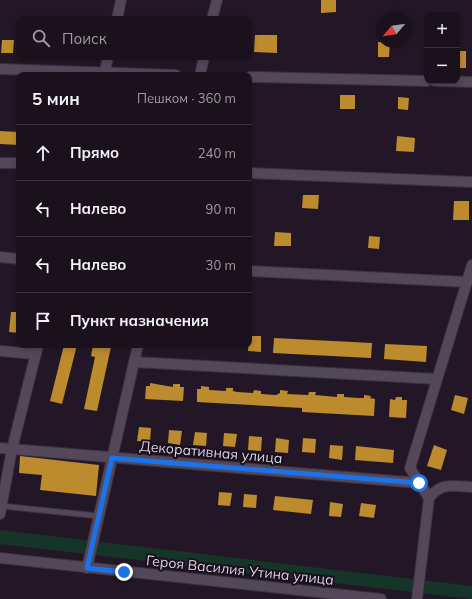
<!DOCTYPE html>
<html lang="ru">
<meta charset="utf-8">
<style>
body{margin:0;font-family:Mulish,sans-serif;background:#271f2a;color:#f1f3f6}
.controls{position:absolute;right:12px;top:12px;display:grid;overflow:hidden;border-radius:8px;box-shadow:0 2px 6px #0003}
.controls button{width:36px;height:36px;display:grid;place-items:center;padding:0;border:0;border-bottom:1px solid #38313b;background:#1a111d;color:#f1f3f6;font:20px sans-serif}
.compass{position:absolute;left:376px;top:12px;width:36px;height:36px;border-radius:50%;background:#1a111d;box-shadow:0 2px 6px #0003;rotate:241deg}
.stop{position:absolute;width:12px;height:12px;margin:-9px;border:3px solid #1a73e8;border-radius:50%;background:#fff}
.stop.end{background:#1a73e8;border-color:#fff;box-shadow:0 1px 4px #0008}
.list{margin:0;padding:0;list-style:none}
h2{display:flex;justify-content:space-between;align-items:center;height:52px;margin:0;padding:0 16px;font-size:17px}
h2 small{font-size:13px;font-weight:400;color:#9f9da4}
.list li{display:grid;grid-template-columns:26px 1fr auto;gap:12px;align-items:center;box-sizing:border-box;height:56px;padding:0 16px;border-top:1px solid #38313b}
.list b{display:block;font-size:15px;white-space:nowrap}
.list em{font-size:13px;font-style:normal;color:#9f9da4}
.icon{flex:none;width:22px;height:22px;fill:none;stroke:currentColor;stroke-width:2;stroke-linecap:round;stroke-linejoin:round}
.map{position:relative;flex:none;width:472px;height:599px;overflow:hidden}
.search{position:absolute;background:#1a111d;box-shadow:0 2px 6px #0003;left:16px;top:16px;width:236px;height:44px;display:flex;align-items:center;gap:10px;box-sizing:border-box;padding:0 14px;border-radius:8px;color:#9f9da4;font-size:15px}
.panel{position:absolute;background:#1a111d;box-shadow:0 2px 6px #0003;left:16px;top:72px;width:236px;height:276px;border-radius:8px}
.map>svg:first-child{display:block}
.green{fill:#153528}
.building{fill:#bc8b2e}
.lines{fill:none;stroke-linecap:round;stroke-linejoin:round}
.service-casing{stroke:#3a313d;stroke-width:7}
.minor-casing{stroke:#3a313d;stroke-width:12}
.service{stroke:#55475a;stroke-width:5}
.minor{stroke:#55475a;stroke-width:10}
.route{stroke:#1a73e8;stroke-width:5}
.labels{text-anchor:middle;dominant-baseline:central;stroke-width:4;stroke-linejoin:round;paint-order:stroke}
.street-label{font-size:14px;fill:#dbd3de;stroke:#190e1d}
</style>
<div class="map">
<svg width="472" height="599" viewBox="0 0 472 599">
<rect width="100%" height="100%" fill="#231727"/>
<path class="green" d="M 0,530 L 472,586 L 472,599 L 0,544 Z"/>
<g class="building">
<path d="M 321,0 L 336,0 L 336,12 L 321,13 Z"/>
<path d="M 255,35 L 277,35 L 277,53 L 254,52 Z"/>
<path d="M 2,40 L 14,40 L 13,53 L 1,53 Z"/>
<path d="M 378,42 L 390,42 L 389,57 L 378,57 Z"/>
<rect x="457" y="51" width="9" height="17"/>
<rect x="340" y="95" width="15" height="14"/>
<path d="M 398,97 L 409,98 L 408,110 L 398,109 Z"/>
<path d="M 0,131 L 19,132 L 19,145 L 0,144 Z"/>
<path d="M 397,136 L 415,138 L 414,152 L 396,151 Z"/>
<path d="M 303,195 L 319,195 L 318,209 L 302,208 Z"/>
<path d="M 454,201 L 469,201 L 469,220 L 453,220 Z"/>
<path d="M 275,232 L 291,233 L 291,246 L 274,246 Z"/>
<path d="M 369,236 L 380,237 L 379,249 L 368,248 Z"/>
<path d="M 11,312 L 19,312 L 19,333 L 9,332 Z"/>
<path d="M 249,336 L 261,336 L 261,352 L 248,351 Z"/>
<path d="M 274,338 L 372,343 L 371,358 L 273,353 Z"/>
<path d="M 385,344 L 427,346 L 426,362 L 384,359 Z"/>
<path d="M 64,345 L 77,345 L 62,404 L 50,401 Z"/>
<path d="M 93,345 L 111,347 L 97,411 L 84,409 L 95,357 L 91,356 Z"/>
<path d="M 150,383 L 173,387 L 173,384 L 180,384 L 180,387 L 184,387 L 183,401 L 145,399 L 146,386 L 150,386 Z"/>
<path d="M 201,386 L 209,387 L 209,390 L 226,391 L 226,388 L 233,388 L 233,391 L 237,392 L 253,393 L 254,390 L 261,391 L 261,394 L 276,395 L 280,393 L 280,390 L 288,391 L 287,394 L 308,395 L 309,392 L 316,392 L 315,395 L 337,397 L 337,394 L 344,394 L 344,397 L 359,398 L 364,398 L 364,395 L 371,396 L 370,398 L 375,399 L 374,416 L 302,412 L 302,408 L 197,402 L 197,389 L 201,389 Z"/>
<path d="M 455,395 L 468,398 L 464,414 L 451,410 Z"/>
<path d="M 396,397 L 402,397 L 402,400 L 407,400 L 406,418 L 389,417 L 390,399 L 395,400 Z"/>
<path d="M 139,427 L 151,428 L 150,442 L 137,441 Z"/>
<path d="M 169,430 L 182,431 L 180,445 L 168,443 Z"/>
<path d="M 195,432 L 207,433 L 206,446 L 193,445 Z"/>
<path d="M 224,433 L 237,434 L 235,447 L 223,446 Z"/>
<path d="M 249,436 L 262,437 L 261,451 L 248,450 Z"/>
<path d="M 276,438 L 289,440 L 288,453 L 275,452 Z"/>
<path d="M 303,438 L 316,439 L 315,453 L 302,452 Z"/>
<path d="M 330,445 L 343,446 L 342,460 L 329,458 Z"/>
<path d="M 434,445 L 447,450 L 441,470 L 427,466 Z"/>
<path d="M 356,446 L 394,450 L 393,463 L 355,460 Z"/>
<path d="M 20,456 L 99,465 L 96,496 L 40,490 L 42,475 L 19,473 Z"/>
<path d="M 219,492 L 232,493 L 230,506 L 218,505 Z"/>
<path d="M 244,494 L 257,495 L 256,508 L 243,507 Z"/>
<path d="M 275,496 L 313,500 L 311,514 L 273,510 Z"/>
<path d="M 330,502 L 343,504 L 341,517 L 329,516 Z"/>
<path d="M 361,503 L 376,505 L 374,518 L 359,516 Z"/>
</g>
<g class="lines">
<defs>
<path id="service" d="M 1,506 L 99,516"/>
<g id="minor">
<path d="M 117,19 L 121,0"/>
<path d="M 212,19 L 217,0"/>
<path d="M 0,69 L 176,75"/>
<path d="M 104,75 L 108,57"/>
<path d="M 200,75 L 204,57"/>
<path d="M 249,77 L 427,81"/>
<path d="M 435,81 L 472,82"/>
<path d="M 0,163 L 19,163"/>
<path d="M 249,173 L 472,182"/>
<path d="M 0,257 L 19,259"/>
<path d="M 249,271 L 467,282"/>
<path d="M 0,351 L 36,354"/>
<path d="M 134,362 L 437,379"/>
<path d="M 0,448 L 419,483"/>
<path d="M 429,498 L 410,468 L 472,265"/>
<path d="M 0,514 L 12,449 L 38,345"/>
<path d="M 0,558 L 381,599"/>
<path d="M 87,568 L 138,345"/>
<path d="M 417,599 L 429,498 C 441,482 453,486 472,487"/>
</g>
</defs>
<use href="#service" class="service-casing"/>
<use href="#minor" class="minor-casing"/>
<use href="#service" class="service"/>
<use href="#minor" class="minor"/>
</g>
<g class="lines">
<path class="route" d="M 124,572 L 87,568 L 112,458 L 419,483"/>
</g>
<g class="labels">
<g class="street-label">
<text transform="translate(211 452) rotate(5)">Декоративная улица</text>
<text transform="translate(240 570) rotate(6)">Героя Василия Утина улица</text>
</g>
</g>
</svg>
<div class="controls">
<button>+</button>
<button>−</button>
</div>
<svg class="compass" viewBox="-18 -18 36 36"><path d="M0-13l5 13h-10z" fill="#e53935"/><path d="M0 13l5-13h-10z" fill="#9f9da4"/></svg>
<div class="stop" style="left:419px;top:483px"></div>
<div class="stop end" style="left:124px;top:572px"></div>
<div class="search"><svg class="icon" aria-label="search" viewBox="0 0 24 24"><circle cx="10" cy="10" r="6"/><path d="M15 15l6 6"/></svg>Поиск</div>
<section class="panel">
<h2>5 мин<small>Пешком · 360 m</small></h2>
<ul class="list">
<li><svg class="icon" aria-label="ahead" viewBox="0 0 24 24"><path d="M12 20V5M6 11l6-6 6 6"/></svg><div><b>Прямо</b></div><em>240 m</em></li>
<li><svg class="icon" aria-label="left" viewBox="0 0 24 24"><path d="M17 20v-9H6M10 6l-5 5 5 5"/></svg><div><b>Налево</b></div><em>90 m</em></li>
<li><svg class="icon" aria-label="left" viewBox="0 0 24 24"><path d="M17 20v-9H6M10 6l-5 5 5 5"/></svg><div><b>Налево</b></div><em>30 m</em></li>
<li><svg class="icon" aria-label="arrive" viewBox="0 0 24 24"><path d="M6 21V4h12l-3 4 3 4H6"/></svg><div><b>Пункт назначения</b></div></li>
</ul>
</section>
</div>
